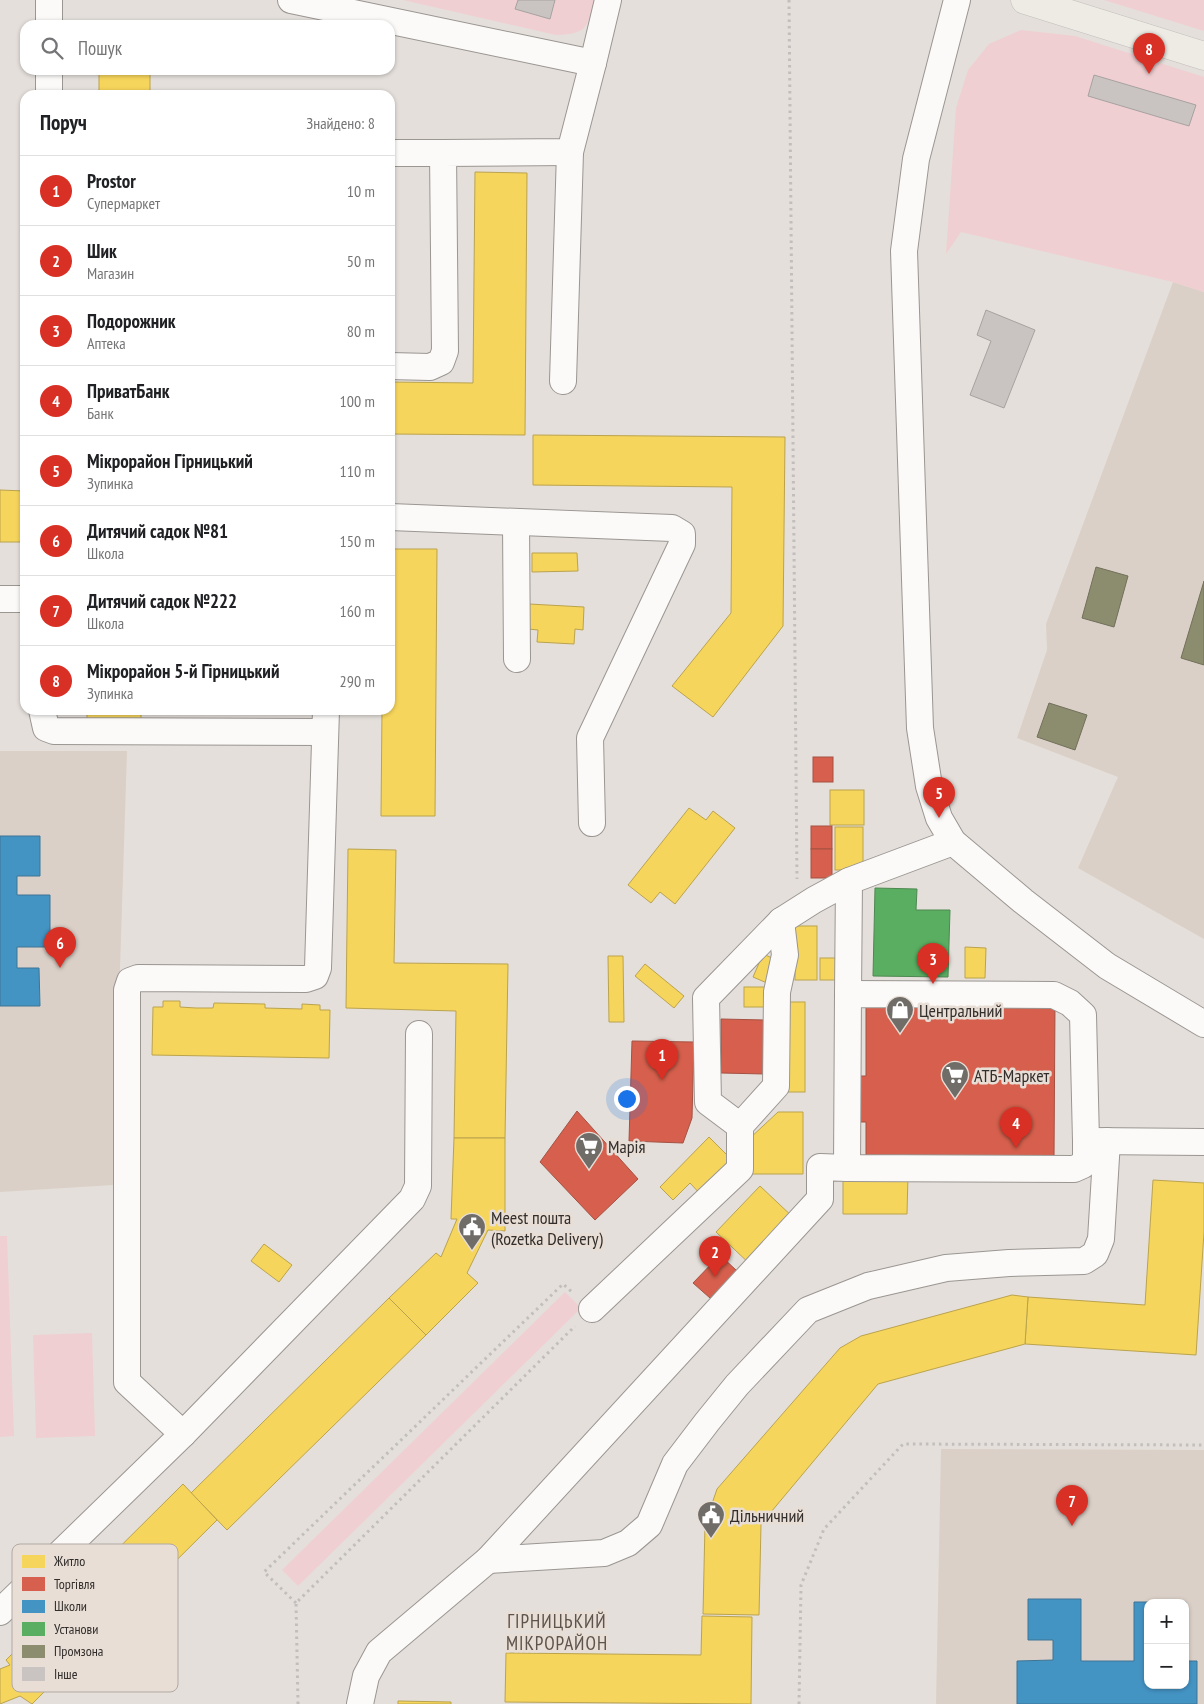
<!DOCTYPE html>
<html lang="uk">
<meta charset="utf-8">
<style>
body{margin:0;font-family:"PT Sans Narrow",sans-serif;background:#f6f6f6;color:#202124}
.controls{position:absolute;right:15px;bottom:15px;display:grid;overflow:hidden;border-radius:10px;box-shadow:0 1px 4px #0004}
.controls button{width:45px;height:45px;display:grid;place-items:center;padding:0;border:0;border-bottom:1px solid #e0e0e0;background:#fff;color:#202124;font:25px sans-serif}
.you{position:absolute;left:626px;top:1098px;width:18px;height:18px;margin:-12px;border:4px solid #fff;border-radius:50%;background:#1a73e8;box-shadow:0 0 0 8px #1a73e833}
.badge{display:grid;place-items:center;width:32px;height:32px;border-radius:50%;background:#d93025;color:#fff;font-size:16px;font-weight:700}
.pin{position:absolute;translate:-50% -41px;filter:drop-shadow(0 1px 2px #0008)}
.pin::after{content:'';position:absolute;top:26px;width:18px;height:15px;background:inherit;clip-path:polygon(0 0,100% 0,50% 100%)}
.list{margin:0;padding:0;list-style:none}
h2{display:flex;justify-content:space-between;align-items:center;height:65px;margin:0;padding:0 20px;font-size:21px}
h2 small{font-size:16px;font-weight:400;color:#757577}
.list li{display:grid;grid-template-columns:32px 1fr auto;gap:15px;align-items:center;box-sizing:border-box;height:70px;padding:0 20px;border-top:1px solid #e0e0e0}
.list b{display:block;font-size:19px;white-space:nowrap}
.list p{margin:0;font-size:16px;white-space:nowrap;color:#757577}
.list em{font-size:16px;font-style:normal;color:#757577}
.icon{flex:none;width:28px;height:28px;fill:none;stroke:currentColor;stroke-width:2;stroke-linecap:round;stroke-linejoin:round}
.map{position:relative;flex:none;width:1204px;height:1704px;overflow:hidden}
.search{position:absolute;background:#fff;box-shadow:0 1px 4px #0004;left:20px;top:20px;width:375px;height:55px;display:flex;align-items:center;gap:12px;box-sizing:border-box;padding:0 18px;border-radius:15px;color:#757577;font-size:19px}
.panel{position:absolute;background:#fff;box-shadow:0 1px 4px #0004;left:20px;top:90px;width:375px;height:625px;border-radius:15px}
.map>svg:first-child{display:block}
.built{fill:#dbd0c7;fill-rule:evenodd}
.green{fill:#f0cfd2}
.homes{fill:#f6d55c;stroke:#bba34d}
.shops{fill:#d6604d;stroke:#a55143}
.schools{fill:#4393c3;stroke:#3e7595}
.public{fill:#5aae61;stroke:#4e8851}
.industry{fill:#8c8c6e;stroke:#71705a}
.building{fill:#c9c4c1;stroke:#a7a2a0}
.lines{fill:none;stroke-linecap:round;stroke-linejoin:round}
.minor-casing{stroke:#9a9692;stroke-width:28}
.major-casing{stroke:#c1bebb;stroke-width:29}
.path{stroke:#c1bebc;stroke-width:3;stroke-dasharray:2.5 4;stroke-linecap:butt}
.minor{stroke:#fbfaf9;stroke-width:26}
.major{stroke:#edebe4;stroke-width:28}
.labels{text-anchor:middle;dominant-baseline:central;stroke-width:5;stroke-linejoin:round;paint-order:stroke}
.poi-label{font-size:18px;fill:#322e2b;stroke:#e8ded6;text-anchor:start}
.neighbourhood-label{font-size:19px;letter-spacing:1px;fill:#5d544d;stroke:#e8ded6}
.key{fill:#e8ded6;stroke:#b1a9a3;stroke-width:1}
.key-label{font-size:14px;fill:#322e2b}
</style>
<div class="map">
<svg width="1204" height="1704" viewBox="0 0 1204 1704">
<rect width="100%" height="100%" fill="#e4dfda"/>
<g class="built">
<path d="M 1173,282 L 1204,292 L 1204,939 L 1078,868 L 1118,777 L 1017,738 L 1047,650 L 1046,624 Z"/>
<path d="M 0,751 L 127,751 L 113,1185 L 0,1192 Z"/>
<path d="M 941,1449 L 1204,1450 L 1204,1704 L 936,1704 ZM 1148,1603 L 1185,1603 L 1185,1685 L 1148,1685 Z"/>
</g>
<g class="green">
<path d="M 403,0 L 595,0 C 587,28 587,34 556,35 Z"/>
<path d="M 1104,0 L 1204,0 L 1204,31 Z"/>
<path d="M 1021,30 L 1075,36 L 1204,77 L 1204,292 L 1173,282 L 961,232 L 946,254 L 956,108 L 968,70 L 989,44 Z"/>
<path d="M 0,1236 L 7,1236 L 14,1436 L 0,1437 Z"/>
<path d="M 565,1292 L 581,1308 L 298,1586 L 282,1570 Z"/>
<path d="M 92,1333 L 95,1436 L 36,1438 L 33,1335 Z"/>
</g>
<g class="homes">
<rect x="99" y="21" width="51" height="4"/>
<rect x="99" y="70" width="51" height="25"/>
<path d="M 475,172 L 527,173 L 525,435 L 390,434 L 390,382 L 473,383 Z"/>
<path d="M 533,435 L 785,437 L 783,626 L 713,717 L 672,686 L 731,613 L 732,487 L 533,485 Z"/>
<path d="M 0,490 L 25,491 L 25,542 L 0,542 Z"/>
<path d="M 390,549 L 437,549 L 435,816 L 381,816 L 382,710 L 390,710 Z"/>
<path d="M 532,553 L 577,553 L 578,571 L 532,572 Z"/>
<path d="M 529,604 L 584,607 L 583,630 L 575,629 L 574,644 L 537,642 L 538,630 L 528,629 Z"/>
<rect x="87" y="710" width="54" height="16"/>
<rect x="830" y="790" width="34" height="35"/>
<path d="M 689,808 L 706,820 L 713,811 L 735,828 L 675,904 L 660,892 L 651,903 L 628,885 Z"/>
<rect x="835" y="827" width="28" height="43"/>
<path d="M 348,849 L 396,850 L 394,963 L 508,964 L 505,1138 L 454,1138 L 456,1011 L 346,1008 Z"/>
<rect x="795" y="926" width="22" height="54"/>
<path d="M 965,947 L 986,948 L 985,978 L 965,978 Z"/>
<path d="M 763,954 L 777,960 L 767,983 L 753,977 Z"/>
<path d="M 608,956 L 623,956 L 624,1022 L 609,1022 Z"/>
<rect x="820" y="958" width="26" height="22"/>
<path d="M 645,964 L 684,996 L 674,1008 L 635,976 Z"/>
<rect x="744" y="987" width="26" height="20"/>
<path d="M 163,1001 L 180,1001 L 180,1007 L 196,1008 L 213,1008 L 214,1003 L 265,1004 L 265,1008 L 302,1009 L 302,1004 L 320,1005 L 320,1010 L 330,1010 L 329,1058 L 152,1055 L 153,1007 L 163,1007 Z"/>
<rect x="783" y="1002" width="22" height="90"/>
<path d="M 778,1112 L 803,1112 L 803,1174 L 749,1174 L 748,1140 Z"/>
<path d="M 709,1137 L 736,1164 L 703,1197 L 690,1183 L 673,1200 L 660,1187 Z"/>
<path d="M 454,1138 L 505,1138 L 505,1231 L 488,1230 L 467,1273 L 478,1283 L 426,1335 L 389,1298 L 436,1253 L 441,1257 L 457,1219 L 451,1219 Z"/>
<path d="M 843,1175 L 908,1175 L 907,1214 L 843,1214 Z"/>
<path d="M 1153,1180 L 1204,1183 L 1204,1232 L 1196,1355 L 1025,1344 L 1028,1297 L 1145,1305 Z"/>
<path d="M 760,1186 L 796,1220 L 752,1266 L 716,1232 Z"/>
<path d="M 264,1244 L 292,1265 L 279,1282 L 251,1261 Z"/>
<path d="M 1012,1295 L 1028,1297 L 1025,1344 L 878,1384 L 761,1524 L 759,1615 L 703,1614 L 705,1524 L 717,1489 L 840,1348 L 861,1336 Z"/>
<path d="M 389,1298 L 426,1335 L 227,1530 L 191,1493 Z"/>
<path d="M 183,1484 L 217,1520 L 32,1704 L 20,1696 L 0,1704 L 0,1669 L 10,1665 L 6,1660 Z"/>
<path d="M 702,1616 L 752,1617 L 751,1704 L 505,1702 L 506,1653 L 701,1655 Z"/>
<path d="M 398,1701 L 451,1702 L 451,1704 L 398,1704 Z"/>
</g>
<g class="shops">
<rect x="813" y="757" width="20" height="25"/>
<rect x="811" y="826" width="21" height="23"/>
<rect x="811" y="849" width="21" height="29"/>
<path d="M 866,1003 L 1055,1004 L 1054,1158 L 866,1156 L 866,1122 L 855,1122 L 856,1076 L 866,1076 Z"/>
<path d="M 721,1019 L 765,1020 L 765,1074 L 721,1073 Z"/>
<path d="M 632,1041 L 694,1042 L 692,1118 L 683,1143 L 629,1141 Z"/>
<path d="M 577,1111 L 638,1179 L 595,1220 L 540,1162 Z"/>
<path d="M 720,1255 L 737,1271 L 710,1298 L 693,1283 Z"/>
</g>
<g class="schools">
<path d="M 0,836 L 40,836 L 40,876 L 17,876 L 17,895 L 50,895 L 50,947 L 17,947 L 17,968 L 39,968 L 40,1006 L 0,1006 Z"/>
<path d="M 1028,1599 L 1081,1599 L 1081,1661 L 1134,1661 L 1134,1602 L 1186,1602 L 1186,1642 L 1185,1603 L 1148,1603 L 1148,1685 L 1185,1685 L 1185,1661 L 1197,1661 L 1197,1704 L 1017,1704 L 1017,1661 L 1053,1660 L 1053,1640 L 1028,1640 Z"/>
</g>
<path class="public" d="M 875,888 L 917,889 L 916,910 L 950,910 L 948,977 L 873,976 Z"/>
<g class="industry">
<path d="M 1096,567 L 1128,576 L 1114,627 L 1082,618 Z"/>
<path d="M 1204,581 L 1204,665 L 1181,658 Z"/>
<path d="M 1049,703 L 1087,715 L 1075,750 L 1037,737 Z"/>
</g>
<g class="building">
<path d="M 518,0 L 555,0 L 550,19 L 515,9 Z"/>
<path d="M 1094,75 L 1196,105 L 1189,126 L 1088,96 Z"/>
<path d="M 986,310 L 1035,330 L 1004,408 L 970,395 L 991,341 L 977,335 Z"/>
</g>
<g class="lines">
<defs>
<g id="minor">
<path d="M 291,0 L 593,63 L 608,0"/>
<path d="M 957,0 L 916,159 L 904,251 L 920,728 L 929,786 L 939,818 L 953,842 L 1023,901 L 1107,966 L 1204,1024"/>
<path d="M 49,25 L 49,0"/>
<path d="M 49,95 L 49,70"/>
<path d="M 390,153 L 443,153"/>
<path d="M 390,366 L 430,367 L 441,362 L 445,351 L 443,153 L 570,152 L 593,63"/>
<path d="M 563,381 L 570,152"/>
<path d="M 390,517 L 672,528 L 682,534 L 682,544 L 590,738 L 592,823"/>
<path d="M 516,523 L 517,659"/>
<path d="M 0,599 L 25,599"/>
<path d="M 42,710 L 46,728 L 54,731 L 325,732"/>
<path d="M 848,994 L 1054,995 L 1070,1003 L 1083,1015 L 1086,1141 L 1086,1157 L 1083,1165 L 1074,1169 L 847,1168 Z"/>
<path d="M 848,994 L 849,881 L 953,842"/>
<path d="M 740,1126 L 708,1102 L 706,998 L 781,921 L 814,900 L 849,881"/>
<path d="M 1090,1141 L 1204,1142"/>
<path d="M 592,1309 L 740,1169 L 740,1126 L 776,1086 L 777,992 L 785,955 L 781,921"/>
<path d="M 183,1434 L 127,1382 L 127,990 L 130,981 L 138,978 L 306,979 L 315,976 L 318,968 L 326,710"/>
<path d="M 488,1560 L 604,1553 L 628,1543 L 649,1525 L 675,1464 L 707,1422 L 737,1385 L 808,1310 L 868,1286 L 946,1268 L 1009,1263 L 1084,1261 L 1095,1254 L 1101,1239 L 1107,1141"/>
<path d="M 0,1612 L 183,1434 L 412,1199 L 418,1186 L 419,1034"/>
<path d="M 360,1704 L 366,1676 L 379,1652 L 488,1560 L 820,1199 L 820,1167 L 847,1168"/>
</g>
<path id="major" d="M 1025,0 L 1204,56"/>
</defs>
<use href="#minor" class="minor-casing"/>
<use href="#major" class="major-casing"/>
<g class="path">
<path d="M 789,0 L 797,879"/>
<path d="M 296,1603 L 264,1572 L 563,1284 L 573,1293"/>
<path d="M 298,1704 L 296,1603 L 575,1326"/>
<path d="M 799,1704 L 801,1585 L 824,1529 L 903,1444 L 1204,1445"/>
</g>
<use href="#minor" class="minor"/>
<use href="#major" class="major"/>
</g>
<defs>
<symbol id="shop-pin" viewBox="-11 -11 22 30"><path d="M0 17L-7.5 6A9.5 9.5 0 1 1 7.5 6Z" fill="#706c68" stroke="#e8ded6"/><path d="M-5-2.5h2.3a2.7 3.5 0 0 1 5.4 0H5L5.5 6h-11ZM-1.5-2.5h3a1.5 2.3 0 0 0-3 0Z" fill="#fff"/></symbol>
<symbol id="supermarket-pin" viewBox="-11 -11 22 30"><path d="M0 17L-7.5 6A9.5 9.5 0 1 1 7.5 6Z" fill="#706c68" stroke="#e8ded6"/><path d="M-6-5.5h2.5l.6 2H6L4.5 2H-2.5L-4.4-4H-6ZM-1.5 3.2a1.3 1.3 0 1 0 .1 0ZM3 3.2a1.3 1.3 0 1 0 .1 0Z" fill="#fff"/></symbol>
<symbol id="civic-pin" viewBox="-11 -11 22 30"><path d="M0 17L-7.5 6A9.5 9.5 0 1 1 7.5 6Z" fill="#706c68" stroke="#e8ded6"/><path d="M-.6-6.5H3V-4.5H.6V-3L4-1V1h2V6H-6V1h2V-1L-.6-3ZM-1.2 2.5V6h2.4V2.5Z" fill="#fff"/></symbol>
</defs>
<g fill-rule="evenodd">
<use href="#shop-pin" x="884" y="994" width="32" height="43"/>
<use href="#supermarket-pin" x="939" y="1059" width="32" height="43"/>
<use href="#supermarket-pin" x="573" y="1130" width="32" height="43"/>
<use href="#civic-pin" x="456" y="1211" width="32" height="43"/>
<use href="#civic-pin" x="695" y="1499" width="32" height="43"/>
</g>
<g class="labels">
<g class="poi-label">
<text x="919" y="1010">Центральний</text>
<text x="974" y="1075">АТБ-Маркет</text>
<text x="608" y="1146">Марія</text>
<text x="491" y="1217">Meest пошта<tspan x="491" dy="21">(Rozetka Delivery)</tspan></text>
<text x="730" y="1515">Дільничний</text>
</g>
<g class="neighbourhood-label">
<text x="557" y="1621">ГІРНИЦЬКИЙ<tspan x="557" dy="22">МІКРОРАЙОН</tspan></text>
</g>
</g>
<rect x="12" y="1544" width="166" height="148" rx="8" class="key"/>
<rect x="22" y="1555" width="23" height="13" fill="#f6d55c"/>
<rect x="22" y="1577" width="23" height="14" fill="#d6604d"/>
<rect x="22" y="1600" width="23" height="13" fill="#4393c3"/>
<rect x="22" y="1622" width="23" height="14" fill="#5aae61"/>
<rect x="22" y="1645" width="23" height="13" fill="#8c8c6e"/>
<rect x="22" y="1667" width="23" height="14" fill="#c9c4c1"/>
<g class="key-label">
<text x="54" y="1566">Житло</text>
<text x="54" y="1589">Торгівля</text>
<text x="54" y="1611">Школи</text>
<text x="54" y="1634">Установи</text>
<text x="54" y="1656">Промзона</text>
<text x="54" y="1679">Інше</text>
</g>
</svg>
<div class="controls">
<button>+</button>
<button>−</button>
</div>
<div class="you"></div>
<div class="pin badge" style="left:662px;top:1080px">1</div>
<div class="pin badge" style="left:715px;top:1277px">2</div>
<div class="pin badge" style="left:933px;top:984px">3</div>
<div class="pin badge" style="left:1016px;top:1148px">4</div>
<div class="pin badge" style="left:939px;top:818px">5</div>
<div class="pin badge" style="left:60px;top:968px">6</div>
<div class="pin badge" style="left:1072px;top:1526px">7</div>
<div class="pin badge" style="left:1149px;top:74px">8</div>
<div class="search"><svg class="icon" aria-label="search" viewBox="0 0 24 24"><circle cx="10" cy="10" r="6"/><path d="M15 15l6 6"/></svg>Пошук</div>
<section class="panel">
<h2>Поруч<small>Знайдено: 8</small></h2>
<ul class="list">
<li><span class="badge">1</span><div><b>Prostor</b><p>Супермаркет</p></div><em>10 m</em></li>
<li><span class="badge">2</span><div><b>Шик</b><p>Магазин</p></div><em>50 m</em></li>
<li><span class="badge">3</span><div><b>Подорожник</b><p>Аптека</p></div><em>80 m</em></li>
<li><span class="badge">4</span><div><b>ПриватБанк</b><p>Банк</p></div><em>100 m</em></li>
<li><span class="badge">5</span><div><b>Мiкрорайон Гiрницький</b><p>Зупинка</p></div><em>110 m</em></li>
<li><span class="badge">6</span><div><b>Дитячий садок №81</b><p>Школа</p></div><em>150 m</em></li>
<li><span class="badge">7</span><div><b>Дитячий садок №222</b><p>Школа</p></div><em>160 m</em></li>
<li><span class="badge">8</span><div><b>Мікрорайон 5-й Гірницький</b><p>Зупинка</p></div><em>290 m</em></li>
</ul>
</section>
</div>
